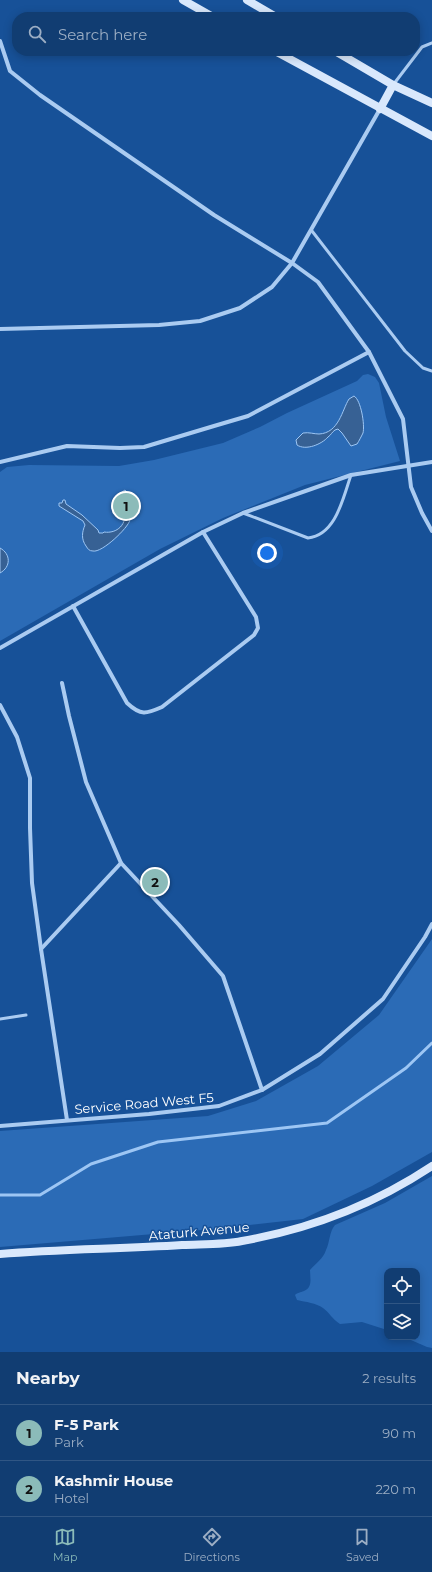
<!DOCTYPE html>
<style>
body{margin:0;font-family:Montserrat,sans-serif;background:#1a4477;color:#f1f3f6}
.controls{position:absolute;right:12px;bottom:12px;display:grid;overflow:hidden;border-radius:8px;box-shadow:0 2px 10px #0003}
.controls button{width:36px;height:36px;display:grid;place-items:center;padding:0;border:0;border-bottom:1px solid #305684;background:#113d72;color:#f1f3f6;font:20px sans-serif}
.you{position:absolute;left:267px;top:553px;width:14px;height:14px;margin:-10px;border:3px solid #fff;border-radius:50%;background:#1a73e8;box-shadow:0 0 0 6px #1a73e833}
.badge{display:grid;place-items:center;width:26px;height:26px;border-radius:50%;background:#8bbbb9;color:#111;font-size:13px;font-weight:700}
.pin{position:absolute;translate:-50% -50%;border:2px solid #fff;box-shadow:0 1px 4px #0006}
.list{margin:0;padding:0;list-style:none}
h2{display:flex;justify-content:space-between;align-items:center;height:52px;margin:0;padding:0 16px;font-size:17px}
h2 small{font-size:13px;font-weight:400;color:#9caec4}
.list li{display:grid;grid-template-columns:26px 1fr auto;gap:12px;align-items:center;box-sizing:border-box;height:56px;padding:0 16px;border-top:1px solid #305684}
.list b{display:block;font-size:15px;white-space:nowrap}
.list p{margin:0;font-size:13px;white-space:nowrap;color:#9caec4}
.list em{font-size:13px;font-style:normal;color:#9caec4}
.icon{flex:none;width:22px;height:22px;fill:none;stroke:currentColor;stroke-width:2;stroke-linecap:round;stroke-linejoin:round}
.map{position:relative;flex:none;width:432px;height:1352px;overflow:hidden}
.search{position:absolute;background:#113d72;box-shadow:0 2px 10px #0003;left:12px;right:12px;top:12px;height:44px;display:flex;align-items:center;gap:10px;box-sizing:border-box;padding:0 14px;border-radius:16px;color:#9caec4;font-size:15px}
.sheet{height:164px;background:#113d72}
nav{display:flex;justify-content:space-around;align-items:center;box-sizing:border-box;height:56px;border-top:1px solid #305684;background:#113d72;font-size:11px;color:#9caec4}
nav a{display:grid;justify-items:center;gap:2px}
nav .on{color:#8bbbb9}
.map>svg:first-child{display:block}
.green{fill:#2b6bb6}
.water{fill:#376194;stroke:#9dc6f4}
.lines{fill:none;stroke-linecap:round;stroke-linejoin:round}
.stream{stroke:#9dc6f4;stroke-width:3}
.lane{stroke:#aacbf1;stroke-width:3}
.street{stroke:#aacbf1;stroke-width:4}
.secondary{stroke:#d9e8fc;stroke-width:8}
.labels{text-anchor:middle;dominant-baseline:central;stroke-width:3;stroke-linejoin:round;paint-order:stroke}
.street-label{font-size:13px;fill:#fff;stroke:#175198}
</style>
<div class="map">
<svg width="432" height="1352" viewBox="0 0 432 1352">
<rect width="100%" height="100%" fill="#175198"/>
<g class="green">
<path d="M 368,374 L 375,377 L 379,383 L 386,417 L 400,461 L 305,485 L 223,518 L 160,549 L 0,641 L 0,472 L 7,467 L 29,465 L 119,466 L 154,460 L 223,443 L 260,427 L 287,413 L 357,381 L 363,375 Z"/>
<path d="M 432,939 L 432,1152 L 372,1186 L 303,1219 L 213,1229 L 0,1247 L 0,1131 L 208,1116 L 256,1101 L 318,1066 L 379,1015 Z"/>
<path d="M 432,1176 L 432,1348 L 427,1347 L 404,1337 L 417,1337 L 417,1271 L 387,1271 L 387,1330 L 362,1322 L 340,1324 C 332,1319 329,1312 323,1308 C 316,1303 306,1302 297,1300 L 295,1295 C 298,1292 300,1293 304,1291 C 313,1287 310,1278 310,1270 C 316,1263 323,1259 326,1250 C 330,1242 329,1232 335,1225 L 385,1203 Z"/>
</g>
<g class="water">
<path d="M 354,396 C 361,400 365,425 363,433 C 361,437 359,441 357,444 L 351,446 L 342,433 L 338,429 L 335,430 C 332,432 331,435 328,437 C 322,444 306,451 297,445 L 296,440 L 303,433 C 309,432 314,434 319,434 C 339,433 342,410 349,399 Z"/>
<path d="M 125,490 C 129,494 129,498 129,504 C 129,509 131,515 130,520 C 128,528 102,553 93,551 C 89,551 88,549 86,546 C 81,539 82,532 85,525 L 83,521 L 59,506 L 59,503 L 62,503 L 63,500 L 65,500 L 66,504 L 82,515 L 98,530 L 99,533 L 103,533 L 104,532 C 117,534 128,524 124,510 C 123,504 119,500 119,494 Z"/>
<path d="M 0,548 C 11,554 11,567 0,573 Z"/>
</g>
<g class="lines">
<path class="stream" d="M 0,1195 L 40,1195 L 91,1164 L 158,1142 L 327,1123 L 406,1068 L 432,1043"/>
<g class="lane">
<path d="M 393,85 L 422,47 L 432,43"/>
<path d="M 312,231 L 405,351 L 423,368 L 432,371"/>
<path d="M 243,513 L 308,538 C 336,535 343,498 351,475"/>
<path d="M 0,1019 L 26,1015"/>
</g>
<g class="street">
<path d="M 0,41 L 10,71 L 40,95 L 214,215 L 292,263 L 318,282 L 369,352 L 403,419 L 411,487 L 422,513 L 432,531"/>
<path d="M 0,329 L 159,325 L 200,321 L 240,308 L 272,287 L 292,263 L 380,109"/>
<path d="M 0,462 L 67,446 L 120,448 L 144,447 L 214,426 L 248,416 L 369,352"/>
<path d="M 73,606 L 127,703 C 141,716 146,714 162,707 L 254,635 L 258,628 L 256,617 L 203,532"/>
<path d="M 0,648 L 203,532 L 243,513 L 351,475 L 432,462"/>
<path d="M 62,683 L 69,716 L 86,782 L 121,863 L 179,925 L 223,976 L 262,1090"/>
<path d="M 0,705 L 17,737 L 30,778 L 30,828 L 32,883 L 41,949 L 67,1120"/>
<path d="M 41,949 L 121,863"/>
<path d="M 0,1126 L 149,1114 L 219,1106 L 262,1090 L 320,1054 L 383,999 L 425,937 L 432,924"/>
</g>
<g class="secondary">
<path d="M 183,0 L 213,17"/>
<path d="M 247,0 L 276,17"/>
<path d="M 275,51 L 432,136"/>
<path d="M 335,51 L 393,85 L 432,103"/>
<path d="M 380,109 L 393,85"/>
<path d="M 0,1254 C 60,1249 121,1249 182,1245 C 201,1244 223,1245 242,1241 C 310,1229 375,1204 432,1166"/>
</g>
</g>
<g class="labels">
<g class="street-label">
<text transform="translate(144 1103) rotate(-5)">Service Road West F5</text>
<text transform="translate(199 1231) rotate(-5)">Ataturk Avenue</text>
</g>
</g>
</svg>
<div class="controls">
<button><svg class="icon" aria-label="locate" viewBox="0 0 24 24"><circle cx="12" cy="12" r="6"/><path d="M12 2v4M12 18v4M2 12h4M18 12h4"/></svg></button>
<button><svg class="icon" aria-label="layers" viewBox="0 0 24 24"><path d="M12 4l9 5-9 5-9-5zM3 14l9 5 9-5"/></svg></button>
</div>
<div class="you"></div>
<div class="pin badge" style="left:126px;top:506px">1</div>
<div class="pin badge" style="left:155px;top:882px">2</div>
<div class="search"><svg class="icon" aria-label="search" viewBox="0 0 24 24"><circle cx="10" cy="10" r="6"/><path d="M15 15l6 6"/></svg>Search here</div>
</div>
<section class="sheet">
<h2>Nearby<small>2 results</small></h2>
<ul class="list">
<li><span class="badge">1</span><div><b>F-5 Park</b><p>Park</p></div><em>90 m</em></li>
<li><span class="badge">2</span><div><b>Kashmir House</b><p>Hotel</p></div><em>220 m</em></li>
</ul>
</section>
<nav>
<a class="on"><svg class="icon" aria-label="map" viewBox="0 0 24 24"><path d="M3 6l6-2 6 2 6-2v14l-6 2-6-2-6 2zM9 4v14M15 6v14"/></svg>Map</a>
<a><svg class="icon" aria-label="directions" viewBox="0 0 24 24"><path d="M12 3l9 9-9 9-9-9zM9 14v-3h6M13 9l2 2-2 2"/></svg>Directions</a>
<a><svg class="icon" aria-label="saved" viewBox="0 0 24 24"><path d="M7 4h10v16l-5-4-5 4z"/></svg>Saved</a>
</nav>
